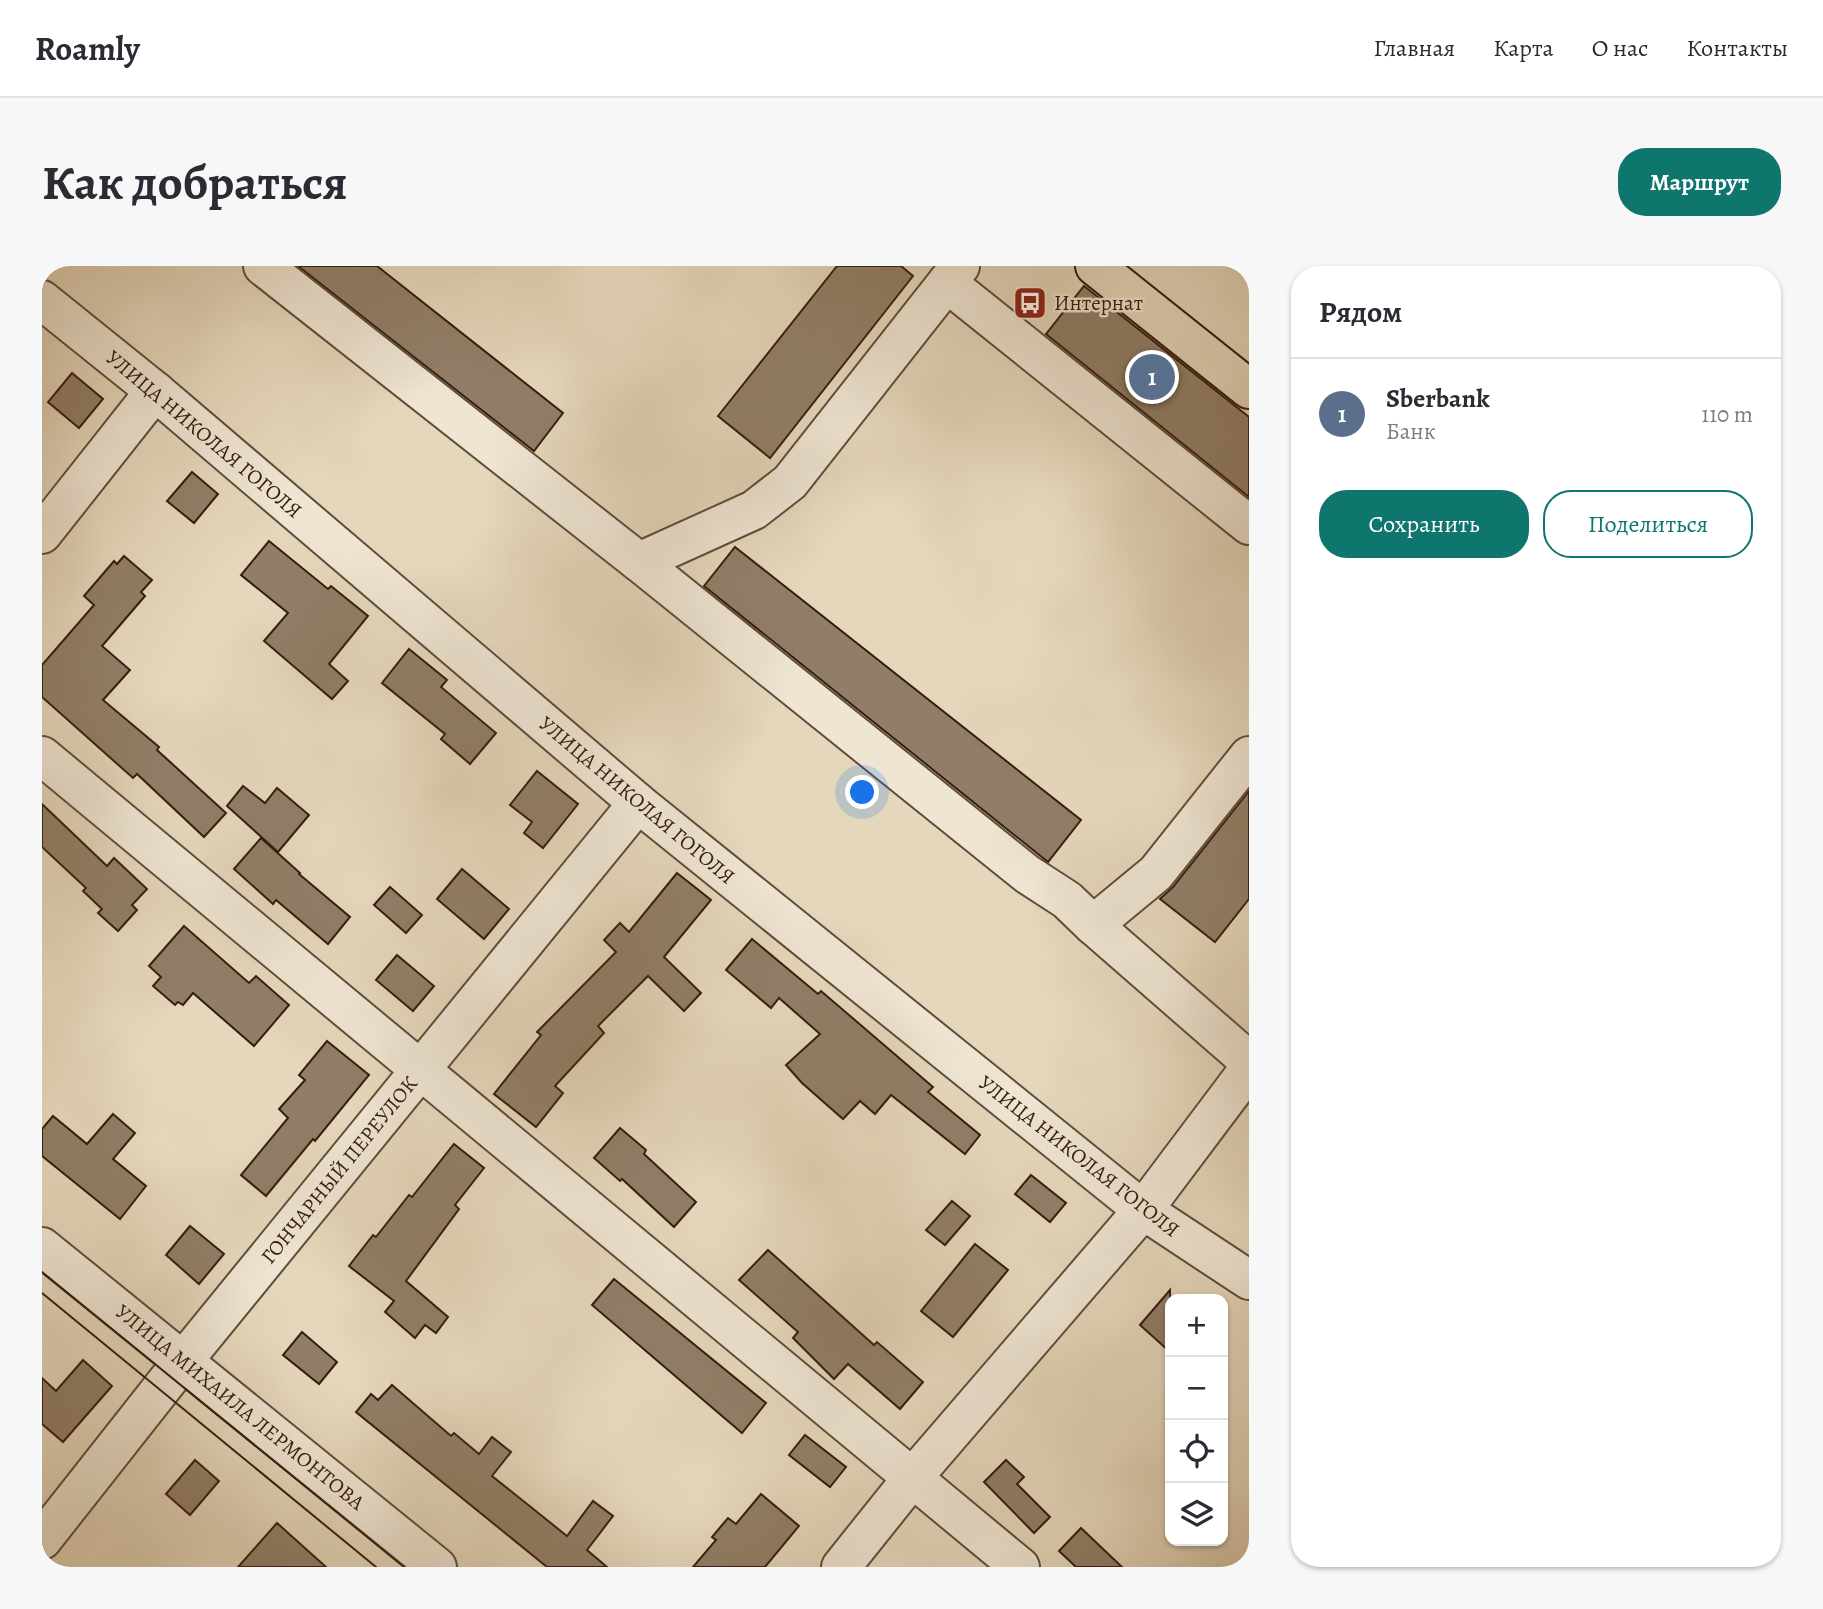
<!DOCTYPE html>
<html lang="ru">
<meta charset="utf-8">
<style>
body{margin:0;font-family:Alegreya,serif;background:#f7f7f7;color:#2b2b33}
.controls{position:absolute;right:21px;bottom:21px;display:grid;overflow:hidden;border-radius:14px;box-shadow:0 2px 5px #0004}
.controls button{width:63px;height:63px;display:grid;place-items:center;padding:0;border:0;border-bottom:2px solid #e1e1e2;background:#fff;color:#2b2b33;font:35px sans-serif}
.you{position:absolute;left:821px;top:527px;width:24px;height:24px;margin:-18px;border:5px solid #fff;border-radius:50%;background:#1a73e8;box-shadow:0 0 0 10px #1a73e833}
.badge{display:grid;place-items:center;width:46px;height:46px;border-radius:50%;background:#0f766e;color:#fff;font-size:23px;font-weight:700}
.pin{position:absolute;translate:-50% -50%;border:4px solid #fff;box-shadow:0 2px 7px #0006}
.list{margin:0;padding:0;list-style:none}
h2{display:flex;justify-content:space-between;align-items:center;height:91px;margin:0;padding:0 28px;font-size:30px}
h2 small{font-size:23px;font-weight:400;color:#7c7c81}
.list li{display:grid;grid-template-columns:46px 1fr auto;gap:21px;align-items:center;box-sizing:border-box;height:112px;padding:0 28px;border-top:2px solid #e1e1e2}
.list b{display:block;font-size:26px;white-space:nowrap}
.list p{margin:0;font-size:23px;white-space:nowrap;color:#7c7c81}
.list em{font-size:23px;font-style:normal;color:#7c7c81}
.actions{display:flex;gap:14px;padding:21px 28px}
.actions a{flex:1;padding:16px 0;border:2px solid #0f766e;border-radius:28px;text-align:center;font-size:24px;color:#0f766e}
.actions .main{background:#0f766e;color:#fff}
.icon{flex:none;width:38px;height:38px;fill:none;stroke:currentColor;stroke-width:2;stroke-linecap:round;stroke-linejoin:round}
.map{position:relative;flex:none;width:1207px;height:1301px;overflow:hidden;border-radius:28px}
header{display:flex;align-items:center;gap:42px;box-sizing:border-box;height:98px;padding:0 35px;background:#fff;border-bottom:2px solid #e1e1e2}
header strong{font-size:33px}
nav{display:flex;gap:38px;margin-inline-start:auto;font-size:24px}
.intro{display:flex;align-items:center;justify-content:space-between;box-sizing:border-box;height:168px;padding:0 42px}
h1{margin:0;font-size:49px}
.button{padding:18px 32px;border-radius:28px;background:#0f766e;color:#fff;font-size:24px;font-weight:700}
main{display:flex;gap:42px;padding:0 42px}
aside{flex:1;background:#fff;border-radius:28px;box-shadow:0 2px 5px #0004}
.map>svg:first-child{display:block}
.building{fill:#917e68;stroke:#351d0e;stroke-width:2}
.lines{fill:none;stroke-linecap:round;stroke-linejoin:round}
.minor-casing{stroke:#614c3a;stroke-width:42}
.major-casing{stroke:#351d0e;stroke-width:42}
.minor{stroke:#eee5d3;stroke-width:38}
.major{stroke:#e5d7bc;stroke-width:38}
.tram{stroke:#351d0e;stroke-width:2}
.labels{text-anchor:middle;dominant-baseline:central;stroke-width:5;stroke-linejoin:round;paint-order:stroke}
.poi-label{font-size:21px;fill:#351d0e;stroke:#eee5d3;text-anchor:start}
.street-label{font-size:21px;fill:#351d0e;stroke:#eee5d3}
</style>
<header>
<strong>Roamly</strong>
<nav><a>Главная</a><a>Карта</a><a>О нас</a><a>Контакты</a></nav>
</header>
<div class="intro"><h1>Как добраться</h1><a class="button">Маршрут</a></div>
<main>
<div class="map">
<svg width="1207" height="1301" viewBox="0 0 1207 1301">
<rect width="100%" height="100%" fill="#e5d7bc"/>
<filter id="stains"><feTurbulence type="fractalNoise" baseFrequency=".00286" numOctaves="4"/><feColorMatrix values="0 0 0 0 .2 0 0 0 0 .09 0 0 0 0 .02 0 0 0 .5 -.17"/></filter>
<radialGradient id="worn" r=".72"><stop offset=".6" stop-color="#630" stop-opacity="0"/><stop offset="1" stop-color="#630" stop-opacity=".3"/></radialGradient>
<g class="building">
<path d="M 256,0 L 335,0 L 521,147 L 492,185 Z"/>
<path d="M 795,0 L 859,0 L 871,10 L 728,192 L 676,150 Z"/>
<path d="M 1042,20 L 1207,151 L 1207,231 L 1004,68 Z"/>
<path d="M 30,107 L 61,133 L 37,162 L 6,136 Z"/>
<path d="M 150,206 L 176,228 L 152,257 L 125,235 Z"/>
<path d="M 227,275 L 286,323 L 289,320 L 326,350 L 287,398 L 306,415 L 290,433 L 222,375 L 246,347 L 199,309 Z"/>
<path d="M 693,281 L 1039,554 L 1006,596 L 662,320 Z"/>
<path d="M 82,290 L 110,314 L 99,326 L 103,330 L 60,380 L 88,404 L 61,434 L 117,481 L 115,484 L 184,547 L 162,571 L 95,508 L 91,512 L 0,431 L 0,399 L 52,339 L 42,330 L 72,295 L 75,298 Z"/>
<path d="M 367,383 L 405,414 L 399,421 L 454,467 L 428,498 L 399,473 L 403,468 L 340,417 Z"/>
<path d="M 495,505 L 536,538 L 501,582 L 482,567 L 490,556 L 468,539 Z"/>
<path d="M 201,520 L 223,537 L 235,522 L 267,549 L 236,586 L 185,540 Z"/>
<path d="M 1207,525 L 1207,633 L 1173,676 L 1118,633 L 1131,621 Z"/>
<path d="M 0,538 L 65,600 L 72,592 L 105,623 L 90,639 L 95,644 L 76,665 L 56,647 L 60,643 L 41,625 L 44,622 L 0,581 Z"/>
<path d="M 219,572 L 258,607 L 257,608 L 308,651 L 286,678 L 234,634 L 231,638 L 192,603 Z"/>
<path d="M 420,603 L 467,643 L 442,673 L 395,633 Z"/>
<path d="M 635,607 L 669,634 L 622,691 L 659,727 L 642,745 L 606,710 L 556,760 L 562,767 L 513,820 L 521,827 L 494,861 L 452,828 L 499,769 L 495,766 L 574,686 L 562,674 L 578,657 L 587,666 Z"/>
<path d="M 348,621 L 380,649 L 364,667 L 332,639 Z"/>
<path d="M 142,660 L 207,717 L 214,710 L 247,739 L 212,780 L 151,727 L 141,739 L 136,736 L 133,739 L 111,720 L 119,711 L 107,700 Z"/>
<path d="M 710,673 L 776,728 L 779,725 L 891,821 L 886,826 L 938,869 L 923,888 L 849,829 L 833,848 L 818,835 L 801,853 L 760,817 L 744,799 L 778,768 L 737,732 L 729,742 L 684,704 Z"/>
<path d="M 355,689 L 392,720 L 371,745 L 334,714 Z"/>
<path d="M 285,775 L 327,809 L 273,875 L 271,873 L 224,930 L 199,909 L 246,852 L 237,843 L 263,814 L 257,809 Z"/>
<path d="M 71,848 L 93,867 L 71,893 L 104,920 L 78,953 L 0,890 L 0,863 L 11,850 L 45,878 Z"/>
<path d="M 578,862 L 604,884 L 602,888 L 654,936 L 632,961 L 580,913 L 578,915 L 552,892 Z"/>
<path d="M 412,878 L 442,902 L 413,939 L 417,943 L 364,1015 L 406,1051 L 394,1067 L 383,1059 L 373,1072 L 343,1046 L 352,1035 L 307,1000 L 331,969 L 334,971 L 367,929 L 370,931 Z"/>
<path d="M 989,909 L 1024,937 L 1008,956 L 973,928 Z"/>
<path d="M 910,935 L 928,950 L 903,979 L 884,964 Z"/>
<path d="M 148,960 L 182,988 L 157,1018 L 124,989 Z"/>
<path d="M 933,978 L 966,1004 L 911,1071 L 879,1045 Z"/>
<path d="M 726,984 L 832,1079 L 835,1076 L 881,1116 L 858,1143 L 806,1098 L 792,1113 L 751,1072 L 756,1066 L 697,1014 Z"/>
<path d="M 572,1013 L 724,1137 L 700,1167 L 550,1039 Z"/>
<path d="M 1128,1024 L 1128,1086 L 1098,1059 Z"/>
<path d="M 260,1066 L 295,1096 L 277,1118 L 241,1089 Z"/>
<path d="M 41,1094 L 70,1120 L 21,1176 L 0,1158 L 0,1112 L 14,1125 Z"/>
<path d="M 350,1119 L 409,1170 L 412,1167 L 437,1188 L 450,1171 L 469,1186 L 450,1210 L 525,1270 L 551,1235 L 571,1250 L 545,1284 L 565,1301 L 505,1301 L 314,1146 L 329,1128 L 336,1134 Z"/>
<path d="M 763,1169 L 804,1201 L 788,1221 L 747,1189 Z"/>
<path d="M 153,1194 L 177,1215 L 148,1249 L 124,1228 Z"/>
<path d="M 964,1194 L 982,1211 L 975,1218 L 1008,1251 L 992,1267 L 942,1216 Z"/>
<path d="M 719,1228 L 757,1260 L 723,1301 L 651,1301 L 674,1274 L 670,1271 L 686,1252 L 694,1258 Z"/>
<path d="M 235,1257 L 284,1301 L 196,1301 Z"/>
<path d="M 1039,1262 L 1080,1301 L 1034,1301 L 1017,1285 Z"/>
</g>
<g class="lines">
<defs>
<g id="minor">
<path d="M 221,0 L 597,296"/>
<path d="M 918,0 L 748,216 L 712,244 L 597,296 L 985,608 L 1025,634 L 1051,659 L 1114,607 L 1207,490"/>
<path d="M 905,17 L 1207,259"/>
<path d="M 0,34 L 113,125 L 596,537 L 1101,944 L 1207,1014"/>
<path d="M 0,268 L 113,125"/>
<path d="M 0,490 L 978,1301"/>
<path d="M 1051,659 L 1207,795"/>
<path d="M 0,981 L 395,1301"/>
<path d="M 0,1274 L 141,1095 L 596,537"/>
<path d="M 799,1301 L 871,1211 L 1101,944 L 1207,803"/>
</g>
<path id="major" d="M 1053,0 L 1207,123"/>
</defs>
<use href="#minor" class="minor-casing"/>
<use href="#major" class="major-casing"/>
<use href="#minor" class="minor"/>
<use href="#major" class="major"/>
<g class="tram">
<path d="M 0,1006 L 362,1301"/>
<path d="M 0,1027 L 334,1301"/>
</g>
</g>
<defs>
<symbol id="bus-square" viewBox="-11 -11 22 22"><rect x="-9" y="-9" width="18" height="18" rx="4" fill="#8f2418" stroke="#eee5d3"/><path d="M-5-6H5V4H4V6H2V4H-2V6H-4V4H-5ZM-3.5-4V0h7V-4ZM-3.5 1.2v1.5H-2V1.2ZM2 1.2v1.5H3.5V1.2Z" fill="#fff"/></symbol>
</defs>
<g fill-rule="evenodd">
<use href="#bus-square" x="969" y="18" width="38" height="38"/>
</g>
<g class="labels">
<g class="poi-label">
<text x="1012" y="37">Интернат</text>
</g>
<g class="street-label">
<text transform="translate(162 168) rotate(40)">УЛИЦА НИКОЛАЯ ГОГОЛЯ</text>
<text transform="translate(595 534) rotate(40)">УЛИЦА НИКОЛАЯ ГОГОЛЯ</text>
<text transform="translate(1037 890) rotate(38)">УЛИЦА НИКОЛАЯ ГОГОЛЯ</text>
<text transform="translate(297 904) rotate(-51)">ГОНЧАРНЫЙ ПЕРЕУЛОК</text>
<text transform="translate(198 1141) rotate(39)">УЛИЦА МИХАИЛА ЛЕРМОНТОВА</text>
</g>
</g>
<rect width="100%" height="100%" filter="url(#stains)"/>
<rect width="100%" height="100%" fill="url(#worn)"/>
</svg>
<div class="controls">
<button>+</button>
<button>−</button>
<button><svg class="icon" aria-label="locate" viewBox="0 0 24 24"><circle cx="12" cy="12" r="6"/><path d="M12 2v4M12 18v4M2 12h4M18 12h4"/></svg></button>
<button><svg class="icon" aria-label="layers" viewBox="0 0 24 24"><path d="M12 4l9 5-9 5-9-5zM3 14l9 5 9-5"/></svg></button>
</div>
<div class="you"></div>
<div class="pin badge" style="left:1110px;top:111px;background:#5c6f8a">1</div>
</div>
<aside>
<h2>Рядом<small></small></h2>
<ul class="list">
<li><span class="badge" style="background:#5c6f8a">1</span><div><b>Sberbank</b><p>Банк</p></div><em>110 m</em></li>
</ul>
<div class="actions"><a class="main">Сохранить</a><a>Поделиться</a></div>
</aside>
</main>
